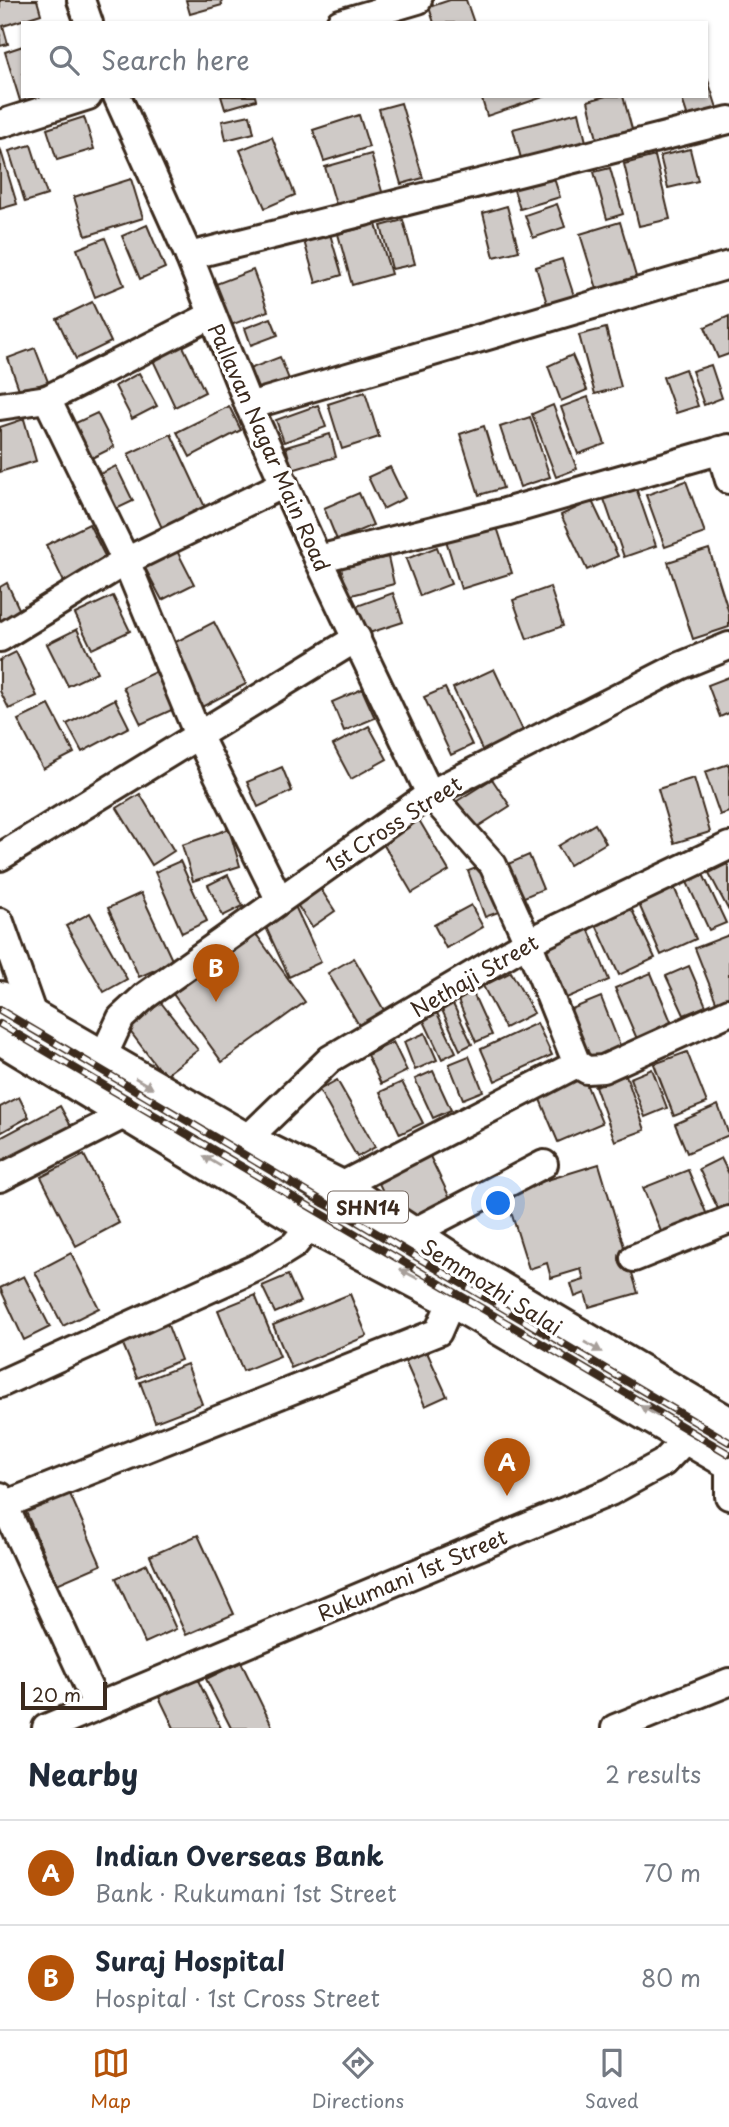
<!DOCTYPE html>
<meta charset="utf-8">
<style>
body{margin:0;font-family:"Playpen Sans",sans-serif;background:#f6f6f7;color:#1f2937}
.scale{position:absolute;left:21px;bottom:18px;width:86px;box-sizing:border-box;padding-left:7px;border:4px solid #3b2a1e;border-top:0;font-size:19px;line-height:24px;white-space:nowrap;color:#3b2a1e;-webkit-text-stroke:5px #fff;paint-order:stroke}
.you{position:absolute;left:499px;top:1204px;width:24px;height:24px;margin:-18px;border:5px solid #fff;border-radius:50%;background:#1a73e8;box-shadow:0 0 0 10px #1a73e833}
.badge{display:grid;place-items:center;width:46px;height:46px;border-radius:50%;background:#b45309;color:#fff;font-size:23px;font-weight:700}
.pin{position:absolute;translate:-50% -58px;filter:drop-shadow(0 2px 4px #0008)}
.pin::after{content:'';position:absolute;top:37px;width:24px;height:21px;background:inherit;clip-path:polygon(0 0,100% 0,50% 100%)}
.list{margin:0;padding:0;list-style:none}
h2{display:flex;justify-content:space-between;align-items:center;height:91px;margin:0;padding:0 28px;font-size:30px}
h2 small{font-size:23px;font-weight:400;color:#747a83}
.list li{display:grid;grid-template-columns:46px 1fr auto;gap:21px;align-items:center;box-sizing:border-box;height:105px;padding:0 28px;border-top:2px solid #e0e1e3}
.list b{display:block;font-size:26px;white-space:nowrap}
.list p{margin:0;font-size:23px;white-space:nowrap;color:#747a83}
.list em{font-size:23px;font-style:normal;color:#747a83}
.icon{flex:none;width:38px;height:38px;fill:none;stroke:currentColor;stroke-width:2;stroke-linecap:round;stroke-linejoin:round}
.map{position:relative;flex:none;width:729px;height:1728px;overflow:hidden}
.search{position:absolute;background:#fff;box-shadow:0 2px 5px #0004;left:21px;right:21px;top:21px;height:77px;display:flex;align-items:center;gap:18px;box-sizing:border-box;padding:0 24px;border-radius:0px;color:#747a83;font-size:26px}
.sheet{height:301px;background:#fff}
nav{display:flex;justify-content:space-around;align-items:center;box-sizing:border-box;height:98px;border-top:2px solid #e0e1e3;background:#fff;font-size:19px;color:#747a83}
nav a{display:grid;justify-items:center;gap:4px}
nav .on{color:#b45309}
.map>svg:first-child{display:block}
.building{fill:#cfcac7;stroke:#3b2a1e;stroke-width:2}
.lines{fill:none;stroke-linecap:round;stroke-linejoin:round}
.street-casing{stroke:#3b2a1e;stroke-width:32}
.primary-casing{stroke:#3b2a1e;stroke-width:44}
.street{stroke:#fff;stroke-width:26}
.primary{stroke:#fff;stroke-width:38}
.rail-casing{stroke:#3b2a1e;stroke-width:8}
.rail{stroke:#fff;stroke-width:5;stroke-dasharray:16;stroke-linecap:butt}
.oneway{fill:#a79f9a}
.labels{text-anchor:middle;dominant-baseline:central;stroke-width:7;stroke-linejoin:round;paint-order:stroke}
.shield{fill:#fff;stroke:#766a62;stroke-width:2}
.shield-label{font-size:19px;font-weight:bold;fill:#3b2a1e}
.street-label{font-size:21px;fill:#3b2a1e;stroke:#fff}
</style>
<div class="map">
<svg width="729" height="1728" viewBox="0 0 729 1728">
<rect width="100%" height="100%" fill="#fff"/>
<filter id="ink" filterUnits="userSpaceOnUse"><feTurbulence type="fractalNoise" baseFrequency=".0143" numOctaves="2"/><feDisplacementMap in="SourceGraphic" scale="14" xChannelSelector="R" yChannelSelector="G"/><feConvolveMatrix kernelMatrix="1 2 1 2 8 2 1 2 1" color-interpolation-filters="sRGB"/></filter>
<g filter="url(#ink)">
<g class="building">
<path d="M 0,0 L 37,0 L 41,14 L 3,26 L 8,44 L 0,46 Z"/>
<path d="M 186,0 L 221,0 L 222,5 L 190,14 Z"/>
<path d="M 450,0 L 466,0 L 474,23 L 434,23 L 429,7 Z"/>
<path d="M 23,46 L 23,96 L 44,96 L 21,104 L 5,52 Z"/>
<path d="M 706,74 L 718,111 L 689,120 L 681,96 L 706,96 Z"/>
<path d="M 221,96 L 255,96 L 256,100 L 225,109 Z"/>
<path d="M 481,96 L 546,96 L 487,116 Z"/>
<path d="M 606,96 L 623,96 L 632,129 L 597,139 L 588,101 Z"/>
<path d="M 401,103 L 423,178 L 401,184 L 379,109 Z"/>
<path d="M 579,112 L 587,146 L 522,162 L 513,129 Z"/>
<path d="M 250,115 L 254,133 L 226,140 L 222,121 Z"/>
<path d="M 359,115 L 369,147 L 324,161 L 313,130 Z"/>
<path d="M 84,117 L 94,149 L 57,160 L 47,129 Z"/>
<path d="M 272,137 L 295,195 L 265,208 L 240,150 Z"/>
<path d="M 31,145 L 47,195 L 25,202 L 9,151 Z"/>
<path d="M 0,148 L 17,204 L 0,209 Z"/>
<path d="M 690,149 L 698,181 L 668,188 L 660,156 Z"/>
<path d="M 371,154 L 383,195 L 337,208 L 325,167 Z"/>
<path d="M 655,156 L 670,219 L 639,226 L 624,164 Z"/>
<path d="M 610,168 L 623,214 L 607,219 L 594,172 Z"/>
<path d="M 553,175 L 560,197 L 520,209 L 513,187 Z"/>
<path d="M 131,179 L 143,218 L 86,236 L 74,197 Z"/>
<path d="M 557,204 L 565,227 L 533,238 L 525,215 Z"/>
<path d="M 507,206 L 519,251 L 494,257 L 483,213 Z"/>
<path d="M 403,220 L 415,264 L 392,269 L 381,226 Z"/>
<path d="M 620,222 L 637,280 L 598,292 L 580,234 Z"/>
<path d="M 376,224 L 391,274 L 352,285 L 338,234 Z"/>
<path d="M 147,225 L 165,268 L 140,279 L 122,236 Z"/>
<path d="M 330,234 L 342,275 L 316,283 L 304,241 Z"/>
<path d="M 105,238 L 124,285 L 95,297 L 77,249 Z"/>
<path d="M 562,259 L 575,299 L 548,307 L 536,267 Z"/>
<path d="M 253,270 L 268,311 L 223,328 L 208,287 Z"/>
<path d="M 92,302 L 111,342 L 76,359 L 57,319 Z"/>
<path d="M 729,316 L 729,354 L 718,358 L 705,327 Z"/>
<path d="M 271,318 L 278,335 L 251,345 L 245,328 Z"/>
<path d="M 606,328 L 621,387 L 595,394 L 579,335 Z"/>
<path d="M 181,342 L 205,392 L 175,407 L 151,356 Z"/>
<path d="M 35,348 L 48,382 L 20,392 L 8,358 Z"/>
<path d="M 572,355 L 587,390 L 561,401 L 548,366 Z"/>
<path d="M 280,357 L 290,382 L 254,396 L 244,371 Z"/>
<path d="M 711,365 L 722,398 L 704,405 L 692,371 Z"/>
<path d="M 685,369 L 698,406 L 676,413 L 663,377 Z"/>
<path d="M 139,373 L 157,406 L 132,419 L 115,386 Z"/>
<path d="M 365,392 L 379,437 L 342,449 L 328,404 Z"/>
<path d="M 588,397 L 605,444 L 578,454 L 561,407 Z"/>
<path d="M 318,405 L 326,427 L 284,442 L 276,420 Z"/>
<path d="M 553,405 L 577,469 L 556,477 L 532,414 Z"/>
<path d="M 229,406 L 241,430 L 190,457 L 177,432 Z"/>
<path d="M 97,413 L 114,447 L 84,462 L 67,427 Z"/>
<path d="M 530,417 L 550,477 L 520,487 L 500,427 Z"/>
<path d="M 24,419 L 36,461 L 0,472 L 0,427 Z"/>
<path d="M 484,426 L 503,488 L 479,495 L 460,434 Z"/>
<path d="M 171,434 L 205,507 L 162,528 L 128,454 Z"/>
<path d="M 330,434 L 336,457 L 292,470 L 286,447 Z"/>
<path d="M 116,466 L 133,501 L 112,511 L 96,476 Z"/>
<path d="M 390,467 L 405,498 L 383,509 L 368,477 Z"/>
<path d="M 686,481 L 705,533 L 665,547 L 646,495 Z"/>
<path d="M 635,485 L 656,546 L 624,557 L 603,496 Z"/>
<path d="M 359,493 L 373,525 L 337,540 L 324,508 Z"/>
<path d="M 592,501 L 618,556 L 587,570 L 561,515 Z"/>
<path d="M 495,521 L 512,573 L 461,589 L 445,537 Z"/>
<path d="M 89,524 L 107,560 L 64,582 L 46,545 Z"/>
<path d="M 437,547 L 451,584 L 420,596 L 406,559 Z"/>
<path d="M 176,549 L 194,584 L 162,600 L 144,566 Z"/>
<path d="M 709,549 L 729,613 L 729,627 L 693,639 L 668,562 Z"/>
<path d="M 388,557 L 394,584 L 348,596 L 341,568 Z"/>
<path d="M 7,583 L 22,615 L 0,626 L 0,587 Z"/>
<path d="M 550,587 L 563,626 L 527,639 L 513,600 Z"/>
<path d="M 393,593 L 403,622 L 366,634 L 357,606 Z"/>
<path d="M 113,596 L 130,631 L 92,649 L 75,614 Z"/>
<path d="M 214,622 L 246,684 L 198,709 L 166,647 Z"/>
<path d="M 77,629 L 97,672 L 68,686 L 47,644 Z"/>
<path d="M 16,652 L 37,696 L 9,709 L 0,691 L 0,660 Z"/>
<path d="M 494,669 L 527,739 L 486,758 L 453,688 Z"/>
<path d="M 159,670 L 176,708 L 141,724 L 123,687 Z"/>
<path d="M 729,677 L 729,713 L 720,717 L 708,685 Z"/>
<path d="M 445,688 L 472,745 L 451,755 L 424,697 Z"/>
<path d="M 362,689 L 375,718 L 344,731 L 332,702 Z"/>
<path d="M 115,699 L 129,727 L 82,752 L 67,724 Z"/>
<path d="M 49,705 L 74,753 L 43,769 L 18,720 Z"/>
<path d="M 369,726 L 387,759 L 351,779 L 333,745 Z"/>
<path d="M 729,764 L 729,812 L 720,815 L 705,772 Z"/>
<path d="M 282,767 L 292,791 L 258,807 L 247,782 Z"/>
<path d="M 694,778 L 710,832 L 674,843 L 658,789 Z"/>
<path d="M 492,779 L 510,806 L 474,829 L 457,801 Z"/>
<path d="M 140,794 L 174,851 L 152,865 L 117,808 Z"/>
<path d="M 419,820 L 449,871 L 412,893 L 382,842 Z"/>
<path d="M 595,824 L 606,843 L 569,865 L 558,846 Z"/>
<path d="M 229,829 L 240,866 L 193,881 L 182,845 Z"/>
<path d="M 529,855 L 543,889 L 522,898 L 508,864 Z"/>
<path d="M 180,861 L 207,921 L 182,933 L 155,872 Z"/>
<path d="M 487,864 L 504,910 L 485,917 L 468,871 Z"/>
<path d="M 727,864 L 729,868 L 729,911 L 709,873 Z"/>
<path d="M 702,872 L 726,923 L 709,930 L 686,880 Z"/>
<path d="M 228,875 L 243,906 L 223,916 L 208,885 Z"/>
<path d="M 674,887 L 696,939 L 661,955 L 638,902 Z"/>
<path d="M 320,888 L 335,911 L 312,927 L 296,903 Z"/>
<path d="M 141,893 L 173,962 L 139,977 L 108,908 Z"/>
<path d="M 471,905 L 483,927 L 446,948 L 434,925 Z"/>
<path d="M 295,906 L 321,962 L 289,977 L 263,921 Z"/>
<path d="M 631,908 L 655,958 L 619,975 L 596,925 Z"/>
<path d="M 90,913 L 127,979 L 104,992 L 66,926 Z"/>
<path d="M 588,928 L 609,980 L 557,1002 L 535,950 Z"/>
<path d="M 256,934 L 305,1002 L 222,1062 L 173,994 Z"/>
<path d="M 729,935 L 729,999 L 717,1004 L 695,948 Z"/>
<path d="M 354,958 L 385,1012 L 360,1027 L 328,973 Z"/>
<path d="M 689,966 L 706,1006 L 684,1015 L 666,976 Z"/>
<path d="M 511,972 L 534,1013 L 505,1028 L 483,986 Z"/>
<path d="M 651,973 L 672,1024 L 637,1039 L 615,988 Z"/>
<path d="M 472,991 L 492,1035 L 476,1042 L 457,998 Z"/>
<path d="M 601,997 L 621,1048 L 589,1061 L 569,1010 Z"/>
<path d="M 159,1000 L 198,1050 L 164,1076 L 126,1026 Z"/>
<path d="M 453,1004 L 472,1044 L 460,1050 L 442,1010 Z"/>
<path d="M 437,1013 L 456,1052 L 442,1059 L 423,1019 Z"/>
<path d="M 537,1023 L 552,1055 L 495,1081 L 481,1049 Z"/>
<path d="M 425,1033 L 437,1060 L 415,1070 L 404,1042 Z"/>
<path d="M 393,1042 L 407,1071 L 381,1084 L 367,1055 Z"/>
<path d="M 687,1052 L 707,1103 L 674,1116 L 654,1064 Z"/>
<path d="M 469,1056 L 483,1091 L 463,1099 L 449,1064 Z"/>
<path d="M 652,1069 L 667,1108 L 645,1117 L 630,1078 Z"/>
<path d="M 433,1071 L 451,1110 L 433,1118 L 415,1079 Z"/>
<path d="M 581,1071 L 602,1123 L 558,1142 L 536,1090 Z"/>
<path d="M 626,1075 L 645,1130 L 615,1141 L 595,1086 Z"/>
<path d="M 337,1080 L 375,1147 L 357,1157 L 319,1090 Z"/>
<path d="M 402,1082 L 423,1123 L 400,1134 L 380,1092 Z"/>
<path d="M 19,1097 L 29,1117 L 0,1133 L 0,1107 Z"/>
<path d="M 718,1105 L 729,1135 L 687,1153 L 675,1124 Z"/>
<path d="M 60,1106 L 72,1128 L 0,1168 L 0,1138 Z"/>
<path d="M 425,1146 L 451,1200 L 399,1225 L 373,1171 Z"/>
<path d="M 84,1155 L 119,1223 L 76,1246 L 41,1177 Z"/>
<path d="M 721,1158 L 729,1174 L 729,1206 L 719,1211 L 699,1169 Z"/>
<path d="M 599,1164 L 638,1293 L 589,1307 L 585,1293 L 575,1297 L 571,1284 L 584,1280 L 581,1269 L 551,1278 L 547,1263 L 529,1269 L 505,1193 Z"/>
<path d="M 688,1170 L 707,1215 L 662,1234 L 643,1188 Z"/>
<path d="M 71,1253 L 99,1308 L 63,1326 L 35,1272 Z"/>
<path d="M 288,1275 L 300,1302 L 275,1313 L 262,1286 Z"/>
<path d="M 24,1276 L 50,1327 L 24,1340 L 0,1288 Z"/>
<path d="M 350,1294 L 367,1336 L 291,1368 L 273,1325 Z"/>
<path d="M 255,1295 L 280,1356 L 243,1371 L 218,1310 Z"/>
<path d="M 167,1323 L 181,1360 L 137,1378 L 122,1342 Z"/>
<path d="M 426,1350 L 447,1396 L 425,1406 L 404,1359 Z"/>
<path d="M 187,1364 L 202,1404 L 155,1422 L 140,1382 Z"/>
<path d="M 67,1487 L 101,1565 L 57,1584 L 23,1505 Z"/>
<path d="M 198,1535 L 234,1614 L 186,1635 L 150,1556 Z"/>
<path d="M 147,1564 L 176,1629 L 145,1643 L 116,1578 Z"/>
<path d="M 241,1662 L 273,1728 L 231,1728 L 206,1679 Z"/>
<path d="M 196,1676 L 221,1728 L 174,1728 L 158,1695 Z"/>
</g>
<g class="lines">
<defs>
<g id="street">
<path d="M 81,0 L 89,23"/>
<path d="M 340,23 L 418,0"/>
<path d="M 117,96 L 189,256 L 249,406 L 318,559 L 430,794 L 493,865 L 528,942 L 577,1064"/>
<path d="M 0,124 L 88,96"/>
<path d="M 189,256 L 729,120"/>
<path d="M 47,399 L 212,315"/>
<path d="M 0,406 L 47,399 L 126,561 L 198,735 L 279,899"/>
<path d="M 249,406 L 729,265"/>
<path d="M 720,450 L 729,480"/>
<path d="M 318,559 L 505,512 L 729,448"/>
<path d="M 0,638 L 126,561 L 284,484"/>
<path d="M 0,857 L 357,638"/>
<path d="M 0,922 L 35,1021"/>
<path d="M 102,1059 L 121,1018 L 145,996 L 430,794 L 680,666 L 729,646"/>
<path d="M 244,1142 L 330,1059 L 528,942 L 729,846"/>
<path d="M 0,1178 L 130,1112"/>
<path d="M 337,1188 L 577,1064 L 587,1070 L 603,1069 L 729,1012"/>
<path d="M 410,1234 L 544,1164"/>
<path d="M 634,1258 L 729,1220"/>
<path d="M 0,1384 L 260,1266 L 294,1245 L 312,1223"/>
<path d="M 729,1456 L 729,1496"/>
<path d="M 0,1496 L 97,1706"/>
<path d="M 4,1505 L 438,1332 L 459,1284"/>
<path d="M 46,1728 L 610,1492 L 663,1463 L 701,1424"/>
<path d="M 615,1728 L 729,1682"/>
</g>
<g id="primary">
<path d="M 0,1001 L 244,1142 L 337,1188 L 466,1272 L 729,1427"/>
<path d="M 0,1034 L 312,1223 L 452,1297 L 729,1459"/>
</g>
</defs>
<use href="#street" class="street-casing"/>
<use href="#primary" class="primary-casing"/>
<use href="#street" class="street"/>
<use href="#primary" class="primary"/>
<defs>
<g id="rail">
<path d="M 0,1010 L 729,1442"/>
<path d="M 0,1024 L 729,1454"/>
</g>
</defs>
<use href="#rail" class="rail-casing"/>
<use href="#rail" class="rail"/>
</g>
<defs><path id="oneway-solid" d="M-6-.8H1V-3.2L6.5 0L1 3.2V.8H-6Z" transform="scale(1.75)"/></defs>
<g class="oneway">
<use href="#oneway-solid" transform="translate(144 1083) rotate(30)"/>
<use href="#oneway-solid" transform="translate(212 1161) rotate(-149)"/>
<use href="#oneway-solid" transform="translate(409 1274) rotate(-152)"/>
<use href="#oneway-solid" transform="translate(593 1347) rotate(30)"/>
<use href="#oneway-solid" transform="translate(649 1411) rotate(-150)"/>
</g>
</g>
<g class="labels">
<rect class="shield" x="328" y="1191.5" width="80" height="31" rx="5"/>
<g class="shield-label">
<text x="368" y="1207">SHN14</text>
</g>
<g class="street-label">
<text transform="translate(270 447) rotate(66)">Pallavan Nagar Main Road</text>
<text transform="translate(393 823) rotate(-33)">1st Cross Street</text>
<text transform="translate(474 975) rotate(-30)">Nethaji Street</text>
<text transform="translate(492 1286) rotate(32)">Semmozhi Salai</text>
<text transform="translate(412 1574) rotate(-23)">Rukumani 1st Street</text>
</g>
</g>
</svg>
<div class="scale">20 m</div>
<div class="you"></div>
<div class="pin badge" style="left:507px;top:1496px">A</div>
<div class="pin badge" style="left:216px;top:1002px">B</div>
<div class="search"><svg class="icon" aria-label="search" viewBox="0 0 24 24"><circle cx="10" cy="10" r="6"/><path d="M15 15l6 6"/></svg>Search here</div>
</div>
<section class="sheet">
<h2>Nearby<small>2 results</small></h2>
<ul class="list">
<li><span class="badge">A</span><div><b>Indian Overseas Bank</b><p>Bank · Rukumani 1st Street</p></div><em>70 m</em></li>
<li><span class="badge">B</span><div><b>Suraj Hospital</b><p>Hospital · 1st Cross Street</p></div><em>80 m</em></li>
</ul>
</section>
<nav>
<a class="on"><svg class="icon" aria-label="map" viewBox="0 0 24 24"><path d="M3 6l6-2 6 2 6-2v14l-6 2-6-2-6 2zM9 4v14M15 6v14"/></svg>Map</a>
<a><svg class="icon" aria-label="directions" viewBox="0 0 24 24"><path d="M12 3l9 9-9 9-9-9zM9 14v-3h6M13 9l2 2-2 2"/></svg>Directions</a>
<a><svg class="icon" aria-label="saved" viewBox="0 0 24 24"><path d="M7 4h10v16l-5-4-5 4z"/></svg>Saved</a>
</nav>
